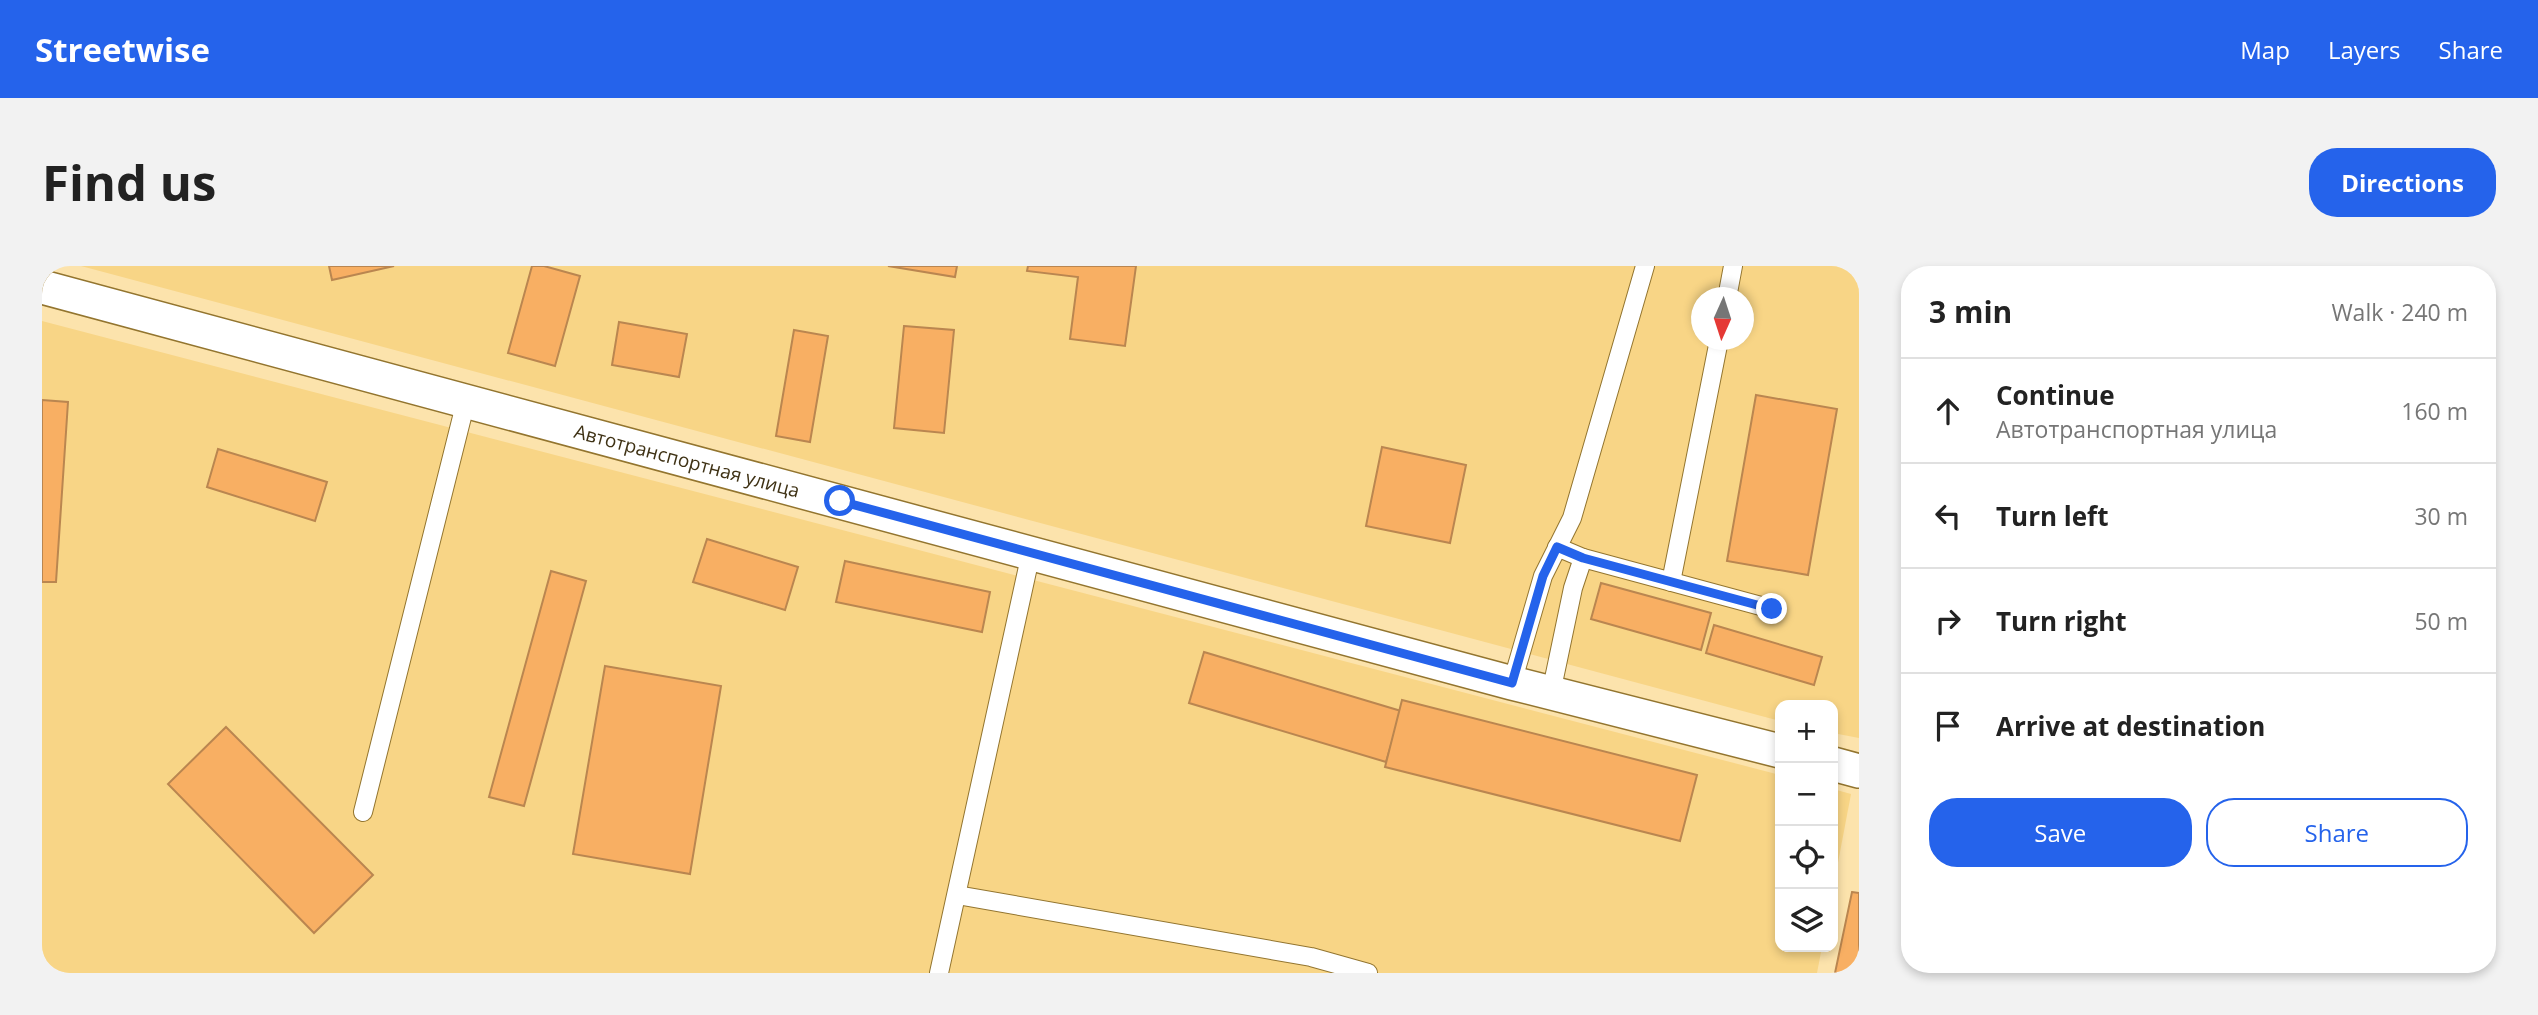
<!DOCTYPE html>
<meta charset="utf-8">
<style>
body{margin:0;font-family:"Open Sans",sans-serif;background:#f2f2f2;color:#222}
.controls{position:absolute;right:21px;bottom:21px;display:grid;overflow:hidden;border-radius:14px;box-shadow:0 4px 10px #0003}
.controls button{width:63px;height:63px;display:grid;place-items:center;padding:0;border:0;border-bottom:2px solid #e0e0e0;background:#fff;color:#222;font:35px sans-serif}
.compass{position:absolute;left:1649px;top:21px;width:63px;height:63px;border-radius:50%;background:#fff;box-shadow:0 4px 10px #0003;rotate:183deg}
.stop{position:absolute;width:21px;height:21px;margin:-16px;border:5px solid #2563eb;border-radius:50%;background:#fff}
.stop.end{background:#2563eb;border-color:#fff;box-shadow:0 2px 7px #0008}
.list{margin:0;padding:0;list-style:none}
h2{display:flex;justify-content:space-between;align-items:center;height:91px;margin:0;padding:0 28px;font-size:30px}
h2 small{font-size:23px;font-weight:400;color:#767676}
.list li{display:grid;grid-template-columns:46px 1fr auto;gap:21px;align-items:center;box-sizing:border-box;height:105px;padding:0 28px;border-top:2px solid #e0e0e0}
.list b{display:block;font-size:26px;white-space:nowrap}
.list p{margin:0;font-size:23px;white-space:nowrap;color:#767676}
.list em{font-size:23px;font-style:normal;color:#767676}
.actions{display:flex;gap:14px;padding:21px 28px}
.actions a{flex:1;padding:16px 0;border:2px solid #2563eb;border-radius:28px;text-align:center;font-size:24px;color:#2563eb}
.actions .main{background:#2563eb;color:#fff}
.icon{flex:none;width:38px;height:38px;fill:none;stroke:currentColor;stroke-width:2;stroke-linecap:round;stroke-linejoin:round}
.map{position:relative;flex:none;width:1817px;height:707px;overflow:hidden;border-radius:28px}
header{display:flex;align-items:center;gap:42px;box-sizing:border-box;height:98px;padding:0 35px;background:#2563eb;color:#fff}
header strong{font-size:33px}
nav{display:flex;gap:38px;margin-inline-start:auto;font-size:24px}
.intro{display:flex;align-items:center;justify-content:space-between;box-sizing:border-box;height:168px;padding:0 42px}
h1{margin:0;font-size:49px}
.button{padding:18px 32px;border-radius:28px;background:#2563eb;color:#fff;font-size:24px;font-weight:700}
main{display:flex;gap:42px;padding:0 42px}
aside{flex:1;background:#fff;border-radius:28px;box-shadow:0 4px 10px #0003}
.map>svg:first-child{display:block}
.built{fill:#f8d586;fill-rule:evenodd}
.building{fill:#f8af63;stroke:#ba8650;stroke-width:2}
.lines{fill:none;stroke-linecap:round;stroke-linejoin:round}
.service-casing{stroke:#93752f;stroke-width:20}
.minor-casing{stroke:#93752f;stroke-width:36}
.service{stroke:#fff;stroke-width:18}
.minor{stroke:#fff;stroke-width:33}
.route{stroke:#2563eb;stroke-width:9}
.labels{text-anchor:middle;dominant-baseline:central;stroke-width:7;stroke-linejoin:round;paint-order:stroke}
.street-label{font-size:19px;fill:#3f3215;stroke:#fff}
</style>
<header>
<strong>Streetwise</strong>
<nav><a>Map</a><a>Layers</a><a>Share</a></nav>
</header>
<div class="intro"><h1>Find us</h1><a class="button">Directions</a></div>
<main>
<div class="map">
<svg width="1817" height="707" viewBox="0 0 1817 707">
<rect width="100%" height="100%" fill="#fce3ac"/>
<g class="built">
<path d="M 39,0 L 1817,0 L 1817,472 L 1791,467 L 1791,439 L 1738,439 L 1738,455 ZM 1660,32 L 1702,32 L 1702,74 L 1660,74 Z"/>
<path d="M 0,55 L 1738,509 L 1738,681 L 1780,681 L 1775,707 L 0,707 Z"/>
<path d="M 1791,523 L 1809,528 L 1791,623 Z"/>
</g>
<g class="building">
<path d="M 287,0 L 352,0 L 290,14 Z"/>
<path d="M 490,0 L 502,0 L 538,10 L 513,100 L 466,87 Z"/>
<path d="M 846,0 L 915,0 L 913,11 Z"/>
<path d="M 986,0 L 1094,0 L 1083,80 L 1028,73 L 1036,11 L 985,5 Z"/>
<path d="M 577,56 L 645,68 L 637,111 L 570,99 Z"/>
<path d="M 862,60 L 912,64 L 902,167 L 852,162 Z"/>
<path d="M 752,64 L 786,70 L 768,176 L 734,170 Z"/>
<path d="M 1714,129 L 1795,143 L 1766,309 L 1685,295 Z"/>
<path d="M 0,134 L 26,136 L 14,316 L 0,316 Z"/>
<path d="M 1340,181 L 1424,199 L 1408,277 L 1324,260 Z"/>
<path d="M 176,183 L 285,216 L 273,255 L 165,221 Z"/>
<path d="M 665,273 L 756,301 L 743,344 L 651,316 Z"/>
<path d="M 803,295 L 948,326 L 940,366 L 794,336 Z"/>
<path d="M 509,305 L 544,315 L 482,540 L 447,531 Z"/>
<path d="M 1559,317 L 1669,347 L 1659,384 L 1549,353 Z"/>
<path d="M 1672,359 L 1780,391 L 1772,419 L 1664,387 Z"/>
<path d="M 1162,386 L 1359,445 L 1344,496 L 1147,437 Z"/>
<path d="M 563,400 L 679,420 L 648,608 L 531,588 Z"/>
<path d="M 1360,434 L 1655,509 L 1638,575 L 1343,501 Z"/>
<path d="M 184,461 L 331,609 L 272,667 L 126,518 Z"/>
<path d="M 1810,626 L 1817,627 L 1817,707 L 1793,707 Z"/>
</g>
<g class="lines">
<defs>
<g id="service">
<path d="M 1685,32 L 1691,0"/>
<path d="M 1515,281 L 1541,292 L 1730,343"/>
<path d="M 1629,316 L 1677,74"/>
<path d="M 1470,417 L 1501,310 L 1530,252 L 1603,0"/>
<path d="M 1509,427 L 1531,322 L 1541,292"/>
<path d="M 321,546 L 424,135"/>
<path d="M 915,629 L 1269,691 L 1326,707"/>
<path d="M 897,707 L 989,287"/>
</g>
<g id="minor">
<path id="s1" d="M 0,21 L 1470,417 L 1738,485"/>
<path d="M 1791,498 L 1817,505"/>
</g>
</defs>
<use href="#service" class="service-casing"/>
<use href="#minor" class="minor-casing"/>
<use href="#service" class="service"/>
<use href="#minor" class="minor"/>
</g>
<g class="lines">
<path class="route" d="M 798,235 L 1470,417 L 1501,310 L 1515,281 L 1541,292 L 1730,343"/>
</g>
<g class="labels">
<g class="street-label">
<text stroke="none"><textPath href="#s1" startOffset="668">Автотранспортная улица</textPath></text>
</g>
</g>
</svg>
<div class="controls">
<button>+</button>
<button>−</button>
<button><svg class="icon" aria-label="locate" viewBox="0 0 24 24"><circle cx="12" cy="12" r="6"/><path d="M12 2v4M12 18v4M2 12h4M18 12h4"/></svg></button>
<button><svg class="icon" aria-label="layers" viewBox="0 0 24 24"><path d="M12 4l9 5-9 5-9-5zM3 14l9 5 9-5"/></svg></button>
</div>
<svg class="compass" viewBox="-18 -18 36 36"><path d="M0-13l5 13h-10z" fill="#e53935"/><path d="M0 13l5-13h-10z" fill="#767676"/></svg>
<div class="stop" style="left:798px;top:235px"></div>
<div class="stop end" style="left:1730px;top:343px"></div>
</div>
<aside>
<h2>3 min<small>Walk · 240 m</small></h2>
<ul class="list">
<li><svg class="icon" aria-label="ahead" viewBox="0 0 24 24"><path d="M12 20V5M6 11l6-6 6 6"/></svg><div><b>Continue</b><p>Автотранспортная улица</p></div><em>160 m</em></li>
<li><svg class="icon" aria-label="left" viewBox="0 0 24 24"><path d="M17 20v-9H6M10 6l-5 5 5 5"/></svg><div><b>Turn left</b></div><em>30 m</em></li>
<li><svg class="icon" aria-label="right" viewBox="0 0 24 24"><path d="M7 20v-9h11M14 6l5 5-5 5"/></svg><div><b>Turn right</b></div><em>50 m</em></li>
<li><svg class="icon" aria-label="arrive" viewBox="0 0 24 24"><path d="M6 21V4h12l-3 4 3 4H6"/></svg><div><b>Arrive at destination</b></div></li>
</ul>
<div class="actions"><a class="main">Save</a><a>Share</a></div>
</aside>
</main>
